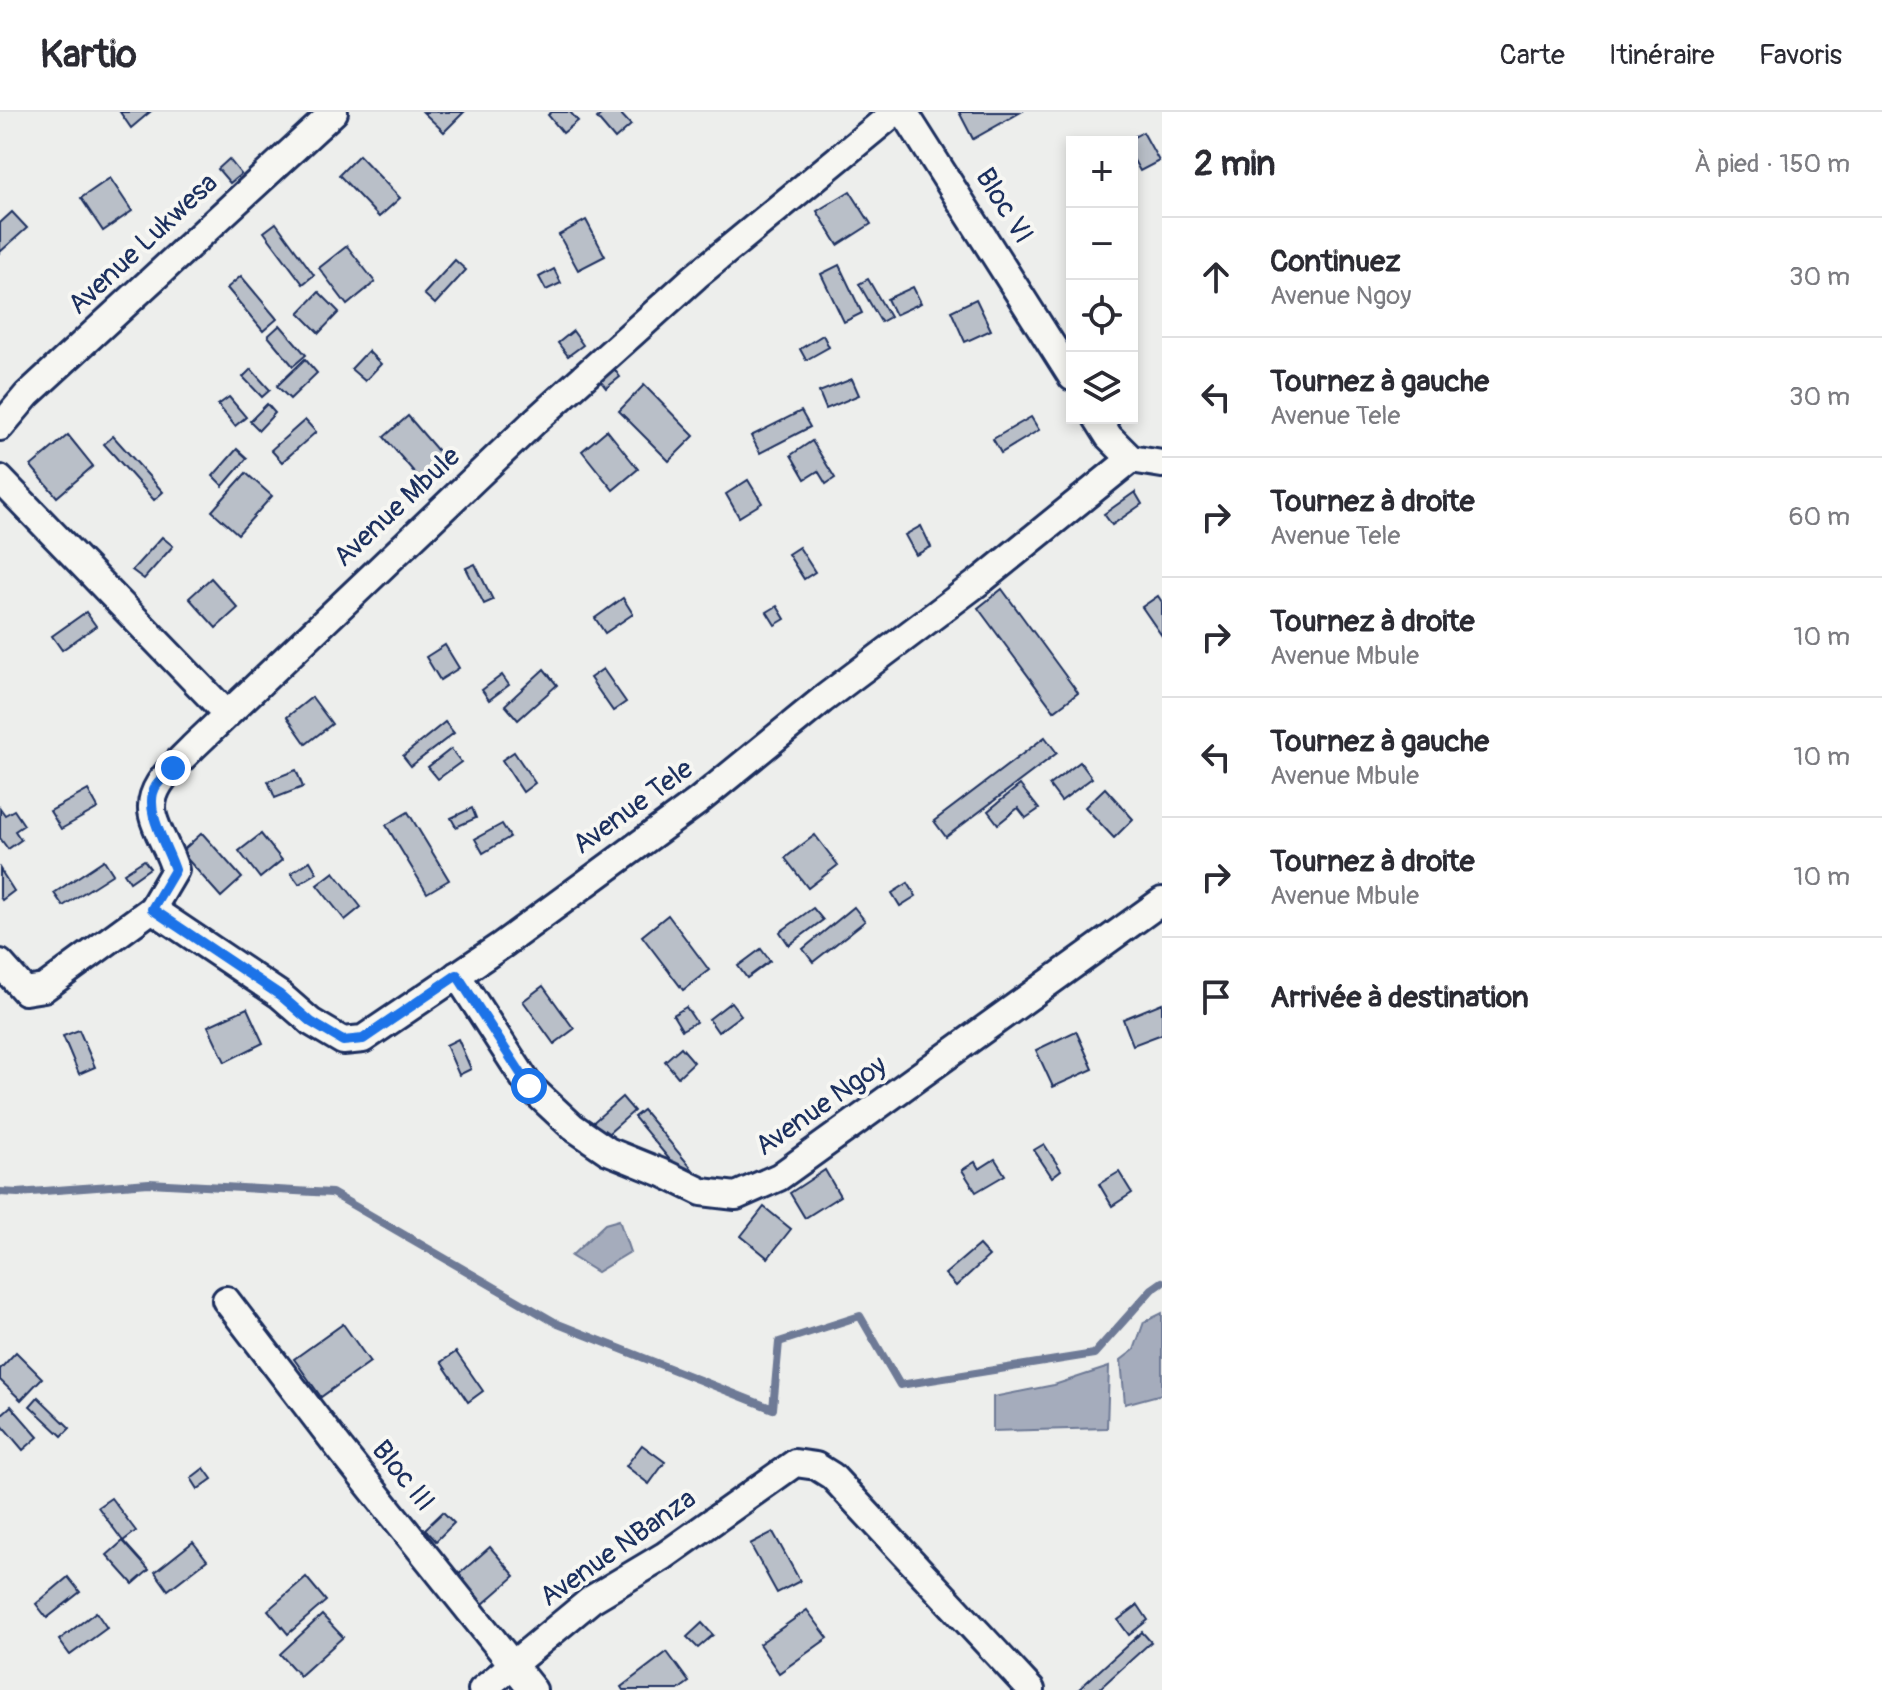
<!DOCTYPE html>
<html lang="fr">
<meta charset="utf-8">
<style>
body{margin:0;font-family:Pangolin,sans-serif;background:#f2f2f3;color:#2b2b33}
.controls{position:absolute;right:24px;top:24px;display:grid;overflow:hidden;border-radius:0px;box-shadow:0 4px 12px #0003}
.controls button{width:72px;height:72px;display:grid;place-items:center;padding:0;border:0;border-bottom:2px solid #e1e1e2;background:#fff;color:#2b2b33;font:40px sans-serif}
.stop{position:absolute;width:24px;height:24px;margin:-18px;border:6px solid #1a73e8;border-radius:50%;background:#fff}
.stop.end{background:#1a73e8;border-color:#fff;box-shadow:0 2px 8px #0008}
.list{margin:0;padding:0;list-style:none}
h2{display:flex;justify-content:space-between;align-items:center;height:104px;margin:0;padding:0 32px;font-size:34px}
h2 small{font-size:26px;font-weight:400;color:#7c7c81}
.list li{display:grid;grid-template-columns:52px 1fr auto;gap:24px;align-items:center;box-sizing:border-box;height:120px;padding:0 32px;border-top:2px solid #e1e1e2}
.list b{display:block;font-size:30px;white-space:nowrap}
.list p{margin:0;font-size:26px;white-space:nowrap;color:#7c7c81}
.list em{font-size:26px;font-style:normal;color:#7c7c81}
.icon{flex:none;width:44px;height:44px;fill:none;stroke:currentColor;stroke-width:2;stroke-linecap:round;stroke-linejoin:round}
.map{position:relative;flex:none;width:1162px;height:1578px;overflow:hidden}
header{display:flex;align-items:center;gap:48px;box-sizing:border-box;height:112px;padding:0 40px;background:#fff;border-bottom:2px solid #e1e1e2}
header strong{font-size:38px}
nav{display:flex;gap:44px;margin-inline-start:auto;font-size:28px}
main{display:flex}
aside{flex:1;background:#fff}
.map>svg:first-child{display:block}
.water{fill:#a5acbc;stroke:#6e7a96;stroke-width:2}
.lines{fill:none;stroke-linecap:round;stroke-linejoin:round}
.stream{stroke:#6e7a96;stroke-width:8}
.building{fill:#b9bfc8;stroke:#1b2f5e;stroke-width:2}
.street-casing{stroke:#1b2f5e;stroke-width:32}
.street{stroke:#f6f6f2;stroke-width:26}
.route{stroke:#1a73e8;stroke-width:10}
.labels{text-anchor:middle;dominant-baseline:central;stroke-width:8;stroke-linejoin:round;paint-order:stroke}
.street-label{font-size:28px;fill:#1b2f5e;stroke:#f6f6f2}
</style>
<header>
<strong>Kartio</strong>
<nav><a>Carte</a><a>Itinéraire</a><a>Favoris</a></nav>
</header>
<main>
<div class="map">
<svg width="1162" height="1578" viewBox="0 0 1162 1578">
<rect width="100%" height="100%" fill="#edeeec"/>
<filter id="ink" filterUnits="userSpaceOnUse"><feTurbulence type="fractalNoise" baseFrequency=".0125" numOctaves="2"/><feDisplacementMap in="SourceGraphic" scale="16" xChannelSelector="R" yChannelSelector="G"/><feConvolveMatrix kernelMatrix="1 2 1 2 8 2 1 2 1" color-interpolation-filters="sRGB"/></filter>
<g filter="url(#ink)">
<g class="water">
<path d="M 619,1108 L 630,1140 L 597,1160 L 571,1144 L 605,1112 Z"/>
<path d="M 1162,1201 L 1162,1282 L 1125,1292 L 1121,1248 L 1134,1238 L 1144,1210 Z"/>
<path d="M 1109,1255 L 1107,1316 L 993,1319 L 993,1285 L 1054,1273 Z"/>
</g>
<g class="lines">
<path class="stream" d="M 0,1080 L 18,1081 L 149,1071 L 332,1081 L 558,1212 L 773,1297 L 779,1230 L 860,1204 L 900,1273 L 1094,1242 L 1152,1177 L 1162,1170"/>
</g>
<g class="building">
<path d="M 120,0 L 150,0 L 131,16 Z"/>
<path d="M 423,0 L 464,0 L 444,20 Z"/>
<path d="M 552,0 L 570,0 L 578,9 L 563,21 L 548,3 Z"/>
<path d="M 604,0 L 619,0 L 631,13 L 615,27 L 597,6 Z"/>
<path d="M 959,0 L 1021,0 L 973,27 Z"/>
<path d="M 1143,20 L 1159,49 L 1140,59 L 1132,45 L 1132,30 L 1125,30 Z"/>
<path d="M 359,43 L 400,86 L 379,105 L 339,63 Z"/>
<path d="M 229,47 L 241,62 L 230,71 L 218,57 Z"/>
<path d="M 110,66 L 132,99 L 103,119 L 81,86 Z"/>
<path d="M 850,79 L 871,112 L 838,133 L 817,99 Z"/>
<path d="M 12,100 L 27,116 L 0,140 L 0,111 Z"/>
<path d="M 586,108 L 605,144 L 578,158 L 559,123 Z"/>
<path d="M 276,111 L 314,163 L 303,172 L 264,120 Z"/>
<path d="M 347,134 L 375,170 L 347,193 L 319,156 Z"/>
<path d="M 455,148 L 466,158 L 435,192 L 424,182 Z"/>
<path d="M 839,153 L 862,201 L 844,210 L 821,162 Z"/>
<path d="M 554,157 L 561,171 L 546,178 L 539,165 Z"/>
<path d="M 241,164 L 277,207 L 263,219 L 227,176 Z"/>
<path d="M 868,167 L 890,205 L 881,210 L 859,172 Z"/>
<path d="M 913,175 L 921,191 L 895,203 L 887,187 Z"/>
<path d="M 319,180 L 339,200 L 319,221 L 299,201 Z"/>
<path d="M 976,187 L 991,218 L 965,230 L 951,199 Z"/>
<path d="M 280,213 L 306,243 L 293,254 L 268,224 Z"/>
<path d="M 573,219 L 583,233 L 568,244 L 558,231 Z"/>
<path d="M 823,223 L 829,235 L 806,248 L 800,237 Z"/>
<path d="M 368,239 L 381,252 L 365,269 L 351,257 Z"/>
<path d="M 305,247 L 317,261 L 290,287 L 277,274 Z"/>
<path d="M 612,254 L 620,265 L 606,276 L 598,266 Z"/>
<path d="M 251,257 L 270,278 L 262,285 L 243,265 Z"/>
<path d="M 852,267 L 859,283 L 826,297 L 819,280 Z"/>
<path d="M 644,273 L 694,324 L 669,349 L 619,299 Z"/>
<path d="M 229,285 L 246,305 L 235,314 L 218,293 Z"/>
<path d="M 267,292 L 275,301 L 259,318 L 250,309 Z"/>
<path d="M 801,299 L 810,315 L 760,341 L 751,324 Z"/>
<path d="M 408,304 L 444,346 L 420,367 L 384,325 Z"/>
<path d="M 1031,305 L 1039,318 L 1001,341 L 993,327 Z"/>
<path d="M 305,308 L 316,320 L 282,350 L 271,338 Z"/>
<path d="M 607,318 L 638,357 L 613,378 L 582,339 Z"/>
<path d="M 68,323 L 93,354 L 57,385 L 31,354 Z"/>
<path d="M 113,324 L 163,380 L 154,388 L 104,332 Z"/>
<path d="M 812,329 L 835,366 L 826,372 L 818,359 L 805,367 L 791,343 Z"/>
<path d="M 237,337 L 247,346 L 223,374 L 213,364 Z"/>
<path d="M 246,361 L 272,384 L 238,422 L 212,399 Z"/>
<path d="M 748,368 L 762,391 L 739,405 L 726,382 Z"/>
<path d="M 1135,380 L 1142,392 L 1112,413 L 1104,402 Z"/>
<path d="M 921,414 L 931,435 L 916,443 L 905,423 Z"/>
<path d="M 162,425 L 173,434 L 144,467 L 132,458 Z"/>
<path d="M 799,435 L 815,460 L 804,467 L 788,442 Z"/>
<path d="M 475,452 L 493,488 L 484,492 L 466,456 Z"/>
<path d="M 211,466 L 238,496 L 216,516 L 189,486 Z"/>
<path d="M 1002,477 L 1078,581 L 1054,599 L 978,496 Z"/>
<path d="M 1158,484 L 1162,490 L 1162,524 L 1142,495 Z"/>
<path d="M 623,486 L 633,502 L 605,521 L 595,506 Z"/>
<path d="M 777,494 L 785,507 L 775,513 L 767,500 Z"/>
<path d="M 86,500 L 96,514 L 62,538 L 52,524 Z"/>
<path d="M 445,533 L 459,556 L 440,568 L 426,545 Z"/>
<path d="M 544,557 L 557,573 L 518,608 L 505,593 Z"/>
<path d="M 603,557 L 626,590 L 613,599 L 590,566 Z"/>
<path d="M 502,563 L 509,573 L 489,588 L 482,578 Z"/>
<path d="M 312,585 L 332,612 L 306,632 L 287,605 Z"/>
<path d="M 445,610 L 454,621 L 411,654 L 403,644 Z"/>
<path d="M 1045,625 L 1057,641 L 946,725 L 934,709 Z"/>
<path d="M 451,637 L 461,650 L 438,667 L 428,655 Z"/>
<path d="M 514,640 L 535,671 L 523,680 L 502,648 Z"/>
<path d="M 1080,650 L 1092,666 L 1061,689 L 1049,673 Z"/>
<path d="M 296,658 L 303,675 L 275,686 L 268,669 Z"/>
<path d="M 1020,673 L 1039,697 L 1026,706 L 1018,696 L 998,712 L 988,699 Z"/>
<path d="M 1105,676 L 1133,707 L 1114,726 L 1085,695 Z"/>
<path d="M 88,678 L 98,696 L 61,717 L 50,699 Z"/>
<path d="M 0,696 L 5,703 L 14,698 L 24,713 L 15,719 L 21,728 L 8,737 L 0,726 Z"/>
<path d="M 472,696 L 476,706 L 456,715 L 451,706 Z"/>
<path d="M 408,700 L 449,768 L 427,781 L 386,713 Z"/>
<path d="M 502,712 L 510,725 L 483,741 L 475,727 Z"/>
<path d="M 202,721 L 242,766 L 221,785 L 181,740 Z"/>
<path d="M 261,722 L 282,748 L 260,766 L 239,739 Z"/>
<path d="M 815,723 L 838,753 L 808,776 L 785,746 Z"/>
<path d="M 104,748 L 113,762 L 63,794 L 54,781 Z"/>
<path d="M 144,748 L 150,756 L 130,770 L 124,761 Z"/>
<path d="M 310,749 L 317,761 L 299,772 L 291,761 Z"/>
<path d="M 0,757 L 14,779 L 2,788 L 0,785 Z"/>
<path d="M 334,760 L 361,795 L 345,808 L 317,773 Z"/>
<path d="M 908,771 L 916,784 L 900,794 L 892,781 Z"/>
<path d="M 854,795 L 865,809 L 813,850 L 803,837 Z"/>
<path d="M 813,796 L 823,808 L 789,833 L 780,820 Z"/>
<path d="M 668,803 L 709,858 L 683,878 L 642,824 Z"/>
<path d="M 761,837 L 770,849 L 747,866 L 738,854 Z"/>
<path d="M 543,874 L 574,917 L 554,932 L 523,889 Z"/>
<path d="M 731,890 L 741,903 L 718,920 L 709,907 Z"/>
<path d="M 1162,891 L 1162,922 L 1133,933 L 1123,907 Z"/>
<path d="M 686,895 L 696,910 L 682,918 L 673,903 Z"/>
<path d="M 247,896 L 263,931 L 225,950 L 208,914 Z"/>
<path d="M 79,918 L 95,955 L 79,962 L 63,924 Z"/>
<path d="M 1076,919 L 1093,957 L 1053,975 L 1036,938 Z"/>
<path d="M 458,927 L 471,957 L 459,963 L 446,933 Z"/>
<path d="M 681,935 L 694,950 L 678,965 L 665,949 Z"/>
<path d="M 622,985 L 634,999 L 602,1027 L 590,1013 Z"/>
<path d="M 643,998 L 699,1065 L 690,1072 L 634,1005 Z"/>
<path d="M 1044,1032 L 1061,1058 L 1052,1065 L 1034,1038 Z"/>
<path d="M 995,1047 L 1005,1063 L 976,1080 L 962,1058 L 975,1050 L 979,1057 Z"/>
<path d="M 825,1058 L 840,1084 L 805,1106 L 790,1081 Z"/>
<path d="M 1119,1060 L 1132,1081 L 1112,1094 L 1099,1072 Z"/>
<path d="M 764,1095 L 791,1117 L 768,1146 L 741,1124 Z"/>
<path d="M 979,1133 L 989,1144 L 956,1174 L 945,1162 Z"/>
<path d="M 343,1212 L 370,1250 L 321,1285 L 294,1247 Z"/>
<path d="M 16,1240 L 42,1266 L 21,1288 L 0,1268 L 0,1257 Z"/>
<path d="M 456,1240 L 483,1279 L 468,1290 L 441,1250 Z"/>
<path d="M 38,1285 L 70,1316 L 62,1324 L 30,1294 Z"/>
<path d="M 11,1294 L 38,1325 L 23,1338 L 0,1311 L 0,1304 Z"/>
<path d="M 642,1333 L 665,1350 L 649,1372 L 626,1354 Z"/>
<path d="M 204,1356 L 212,1367 L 198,1377 L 191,1366 Z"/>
<path d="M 111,1386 L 136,1419 L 123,1429 L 98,1395 Z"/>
<path d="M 443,1400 L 454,1411 L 436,1429 L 425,1417 Z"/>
<path d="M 773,1420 L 800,1469 L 777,1481 L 750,1432 Z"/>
<path d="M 123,1429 L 149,1458 L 133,1472 L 107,1443 Z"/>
<path d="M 193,1430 L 207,1448 L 168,1478 L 155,1460 Z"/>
<path d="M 490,1435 L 515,1464 L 483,1492 L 458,1463 Z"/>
<path d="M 68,1465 L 80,1480 L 47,1506 L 36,1492 Z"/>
<path d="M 306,1465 L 326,1489 L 288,1522 L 268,1498 Z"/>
<path d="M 1138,1493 L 1148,1508 L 1129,1523 L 1118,1508 Z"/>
<path d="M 807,1498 L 828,1526 L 779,1561 L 759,1532 Z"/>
<path d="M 96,1500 L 107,1516 L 70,1543 L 59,1528 Z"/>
<path d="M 322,1503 L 343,1525 L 300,1564 L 280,1542 Z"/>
<path d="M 702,1511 L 713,1523 L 698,1536 L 687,1525 Z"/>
<path d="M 1142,1520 L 1151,1530 L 1098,1578 L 1078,1578 Z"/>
<path d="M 667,1540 L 689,1570 L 678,1578 L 623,1578 L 621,1575 Z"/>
</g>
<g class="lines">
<defs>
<g id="street">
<path d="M 904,0 L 1072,265"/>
<path d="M 1097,306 L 1109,325 L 1131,347 L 1162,352"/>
<path d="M 0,315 L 27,283 L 334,0"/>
<path d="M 0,367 L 226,601"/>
<path d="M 152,797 L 280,883 L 311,910 L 343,929 L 363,927 L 502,833 L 697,690 L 822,588 L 984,466 L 1131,347"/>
<path d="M 0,851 L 25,879 L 44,876 L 152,797 L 175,758 C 170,739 157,721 153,704 C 146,675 175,654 193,635 L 535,309 L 696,164 L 895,0"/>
<path d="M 457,863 L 529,974 L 573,1015 L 608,1039 L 665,1062 L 702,1080 L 736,1084 L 779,1065 L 1162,789"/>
<path d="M 226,1188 L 340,1337 L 533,1578"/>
<path d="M 482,1578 L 592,1487 L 664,1444 L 795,1351 L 816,1354 L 832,1364 L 1031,1578"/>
</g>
</defs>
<use href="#street" class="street-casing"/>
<use href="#street" class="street"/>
</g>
</g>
<g class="lines" filter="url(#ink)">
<path class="route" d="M 173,656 C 168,661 160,668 156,674 C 142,697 168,735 175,758 L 152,797 L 280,883 L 311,910 L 343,929 L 363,927 L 457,863 L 529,974"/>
</g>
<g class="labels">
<g class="street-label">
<text transform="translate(1004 94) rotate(58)">Bloc VI</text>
<text transform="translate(143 132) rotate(-43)">Avenue Lukwesa</text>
<text transform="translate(397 395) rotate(-43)">Avenue Mbule</text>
<text transform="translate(633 695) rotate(-36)">Avenue Tele</text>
<text transform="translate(821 994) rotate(-35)">Avenue Ngoy</text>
<text transform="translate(403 1364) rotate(51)">Bloc III</text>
<text transform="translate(618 1436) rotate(-35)">Avenue NBanza</text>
</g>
</g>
</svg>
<div class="controls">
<button>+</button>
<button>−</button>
<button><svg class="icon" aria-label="locate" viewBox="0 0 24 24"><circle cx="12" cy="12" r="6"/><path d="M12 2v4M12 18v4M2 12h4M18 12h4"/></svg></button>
<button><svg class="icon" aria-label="layers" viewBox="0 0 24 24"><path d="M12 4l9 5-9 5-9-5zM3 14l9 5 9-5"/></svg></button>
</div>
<div class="stop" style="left:529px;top:974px"></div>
<div class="stop end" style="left:173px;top:656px"></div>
</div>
<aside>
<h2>2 min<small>À pied · 150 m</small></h2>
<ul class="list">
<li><svg class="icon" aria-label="ahead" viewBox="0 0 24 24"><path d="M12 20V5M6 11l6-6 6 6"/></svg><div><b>Continuez</b><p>Avenue Ngoy</p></div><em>30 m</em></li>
<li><svg class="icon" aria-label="left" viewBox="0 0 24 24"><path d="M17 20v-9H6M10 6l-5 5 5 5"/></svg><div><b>Tournez à gauche</b><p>Avenue Tele</p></div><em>30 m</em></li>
<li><svg class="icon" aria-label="right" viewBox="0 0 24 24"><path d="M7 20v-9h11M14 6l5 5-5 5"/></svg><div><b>Tournez à droite</b><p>Avenue Tele</p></div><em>60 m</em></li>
<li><svg class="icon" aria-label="right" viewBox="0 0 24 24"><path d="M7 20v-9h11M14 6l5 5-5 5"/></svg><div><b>Tournez à droite</b><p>Avenue Mbule</p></div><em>10 m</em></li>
<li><svg class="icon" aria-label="left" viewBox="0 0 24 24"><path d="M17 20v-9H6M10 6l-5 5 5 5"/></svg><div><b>Tournez à gauche</b><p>Avenue Mbule</p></div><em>10 m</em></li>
<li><svg class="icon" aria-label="right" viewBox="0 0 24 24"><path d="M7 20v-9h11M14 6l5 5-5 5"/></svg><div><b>Tournez à droite</b><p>Avenue Mbule</p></div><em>10 m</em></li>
<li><svg class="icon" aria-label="arrive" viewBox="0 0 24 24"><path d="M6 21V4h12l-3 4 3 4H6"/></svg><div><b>Arrivée à destination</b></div></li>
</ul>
</aside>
</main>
